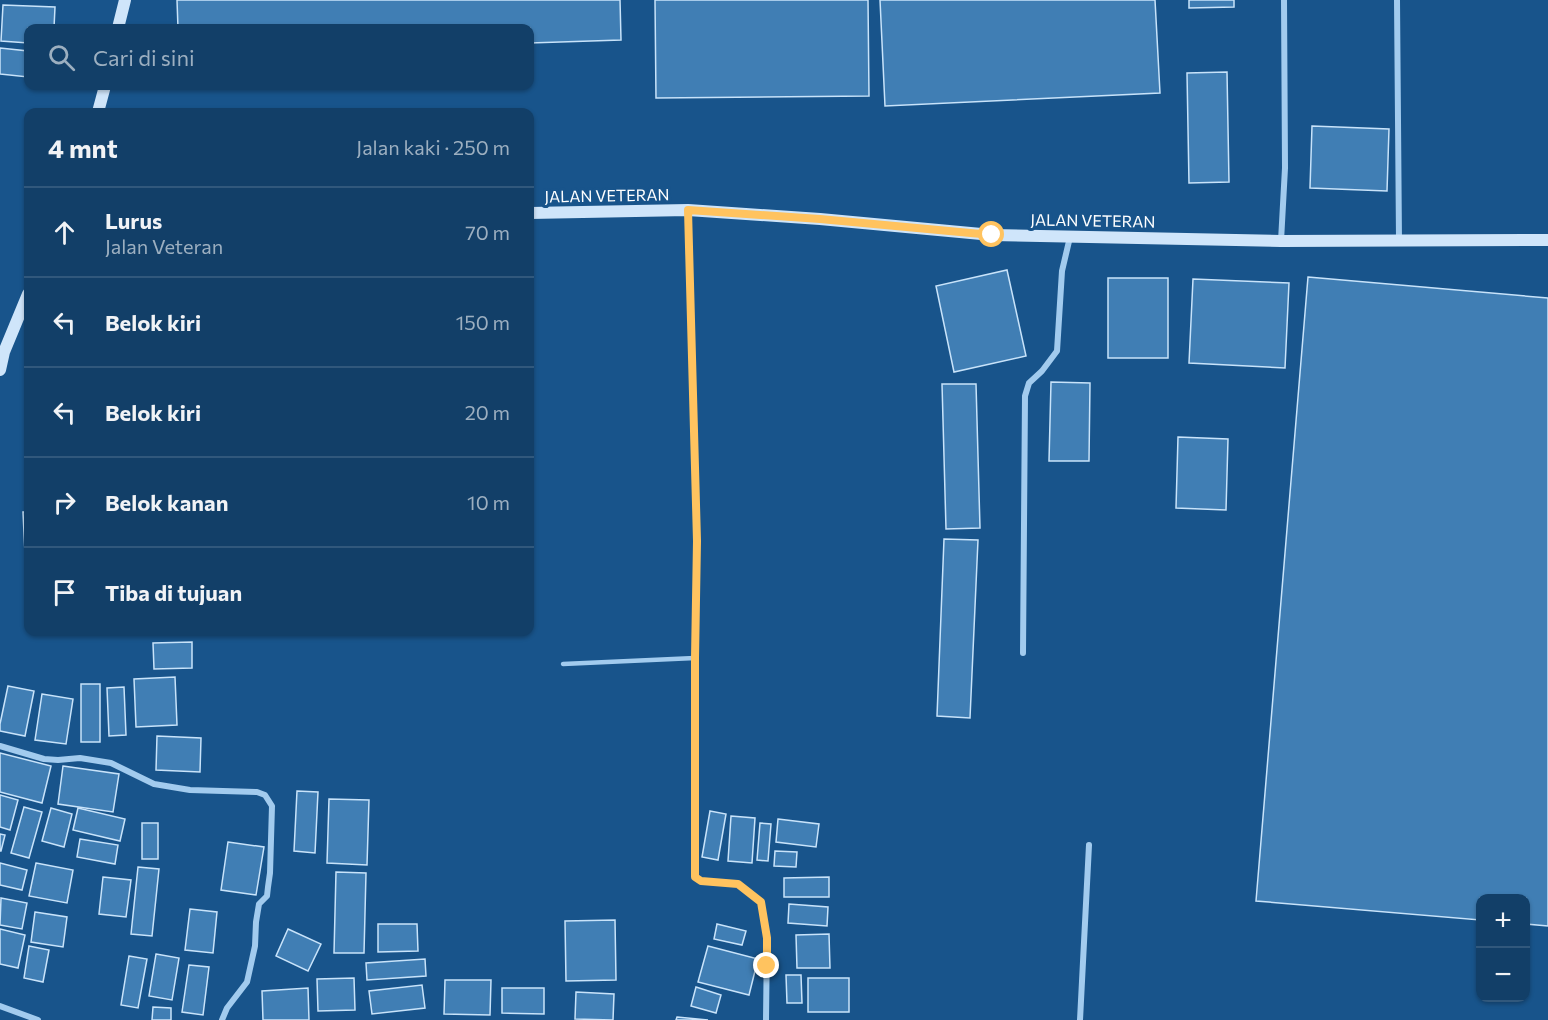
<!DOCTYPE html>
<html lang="id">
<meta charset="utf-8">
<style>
body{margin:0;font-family:Commissioner,sans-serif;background:#1f4a71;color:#f1f3f6}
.controls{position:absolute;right:18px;bottom:18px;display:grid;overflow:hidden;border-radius:12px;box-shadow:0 2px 4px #0004}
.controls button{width:54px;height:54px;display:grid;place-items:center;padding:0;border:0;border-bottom:2px solid #31587c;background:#123f68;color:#f1f3f6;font:30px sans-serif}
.stop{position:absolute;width:18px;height:18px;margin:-14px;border:4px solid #ffc35f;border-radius:50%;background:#fff}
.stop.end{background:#ffc35f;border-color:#fff;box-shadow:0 2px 6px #0008}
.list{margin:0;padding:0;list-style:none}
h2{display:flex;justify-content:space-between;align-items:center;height:78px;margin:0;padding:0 24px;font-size:26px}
h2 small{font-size:20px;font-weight:400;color:#9cafc0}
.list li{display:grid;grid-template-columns:39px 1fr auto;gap:18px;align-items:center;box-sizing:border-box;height:90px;padding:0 24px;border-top:2px solid #31587c}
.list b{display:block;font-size:22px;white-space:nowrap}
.list p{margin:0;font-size:20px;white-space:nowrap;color:#9cafc0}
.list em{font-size:20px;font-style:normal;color:#9cafc0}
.icon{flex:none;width:33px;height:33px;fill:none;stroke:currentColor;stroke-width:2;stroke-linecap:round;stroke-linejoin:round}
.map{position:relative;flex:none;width:1548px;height:1020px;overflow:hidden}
.search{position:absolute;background:#123f68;box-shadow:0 2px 4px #0004;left:24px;top:24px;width:510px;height:66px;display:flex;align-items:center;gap:15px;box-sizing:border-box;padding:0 21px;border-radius:12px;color:#9cafc0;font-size:22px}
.panel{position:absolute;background:#123f68;box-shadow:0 2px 4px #0004;left:24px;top:108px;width:510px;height:528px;border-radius:12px}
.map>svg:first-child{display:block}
.building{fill:#407eb4;stroke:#c8e3fa;stroke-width:1.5}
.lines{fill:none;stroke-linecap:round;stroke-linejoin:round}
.service{stroke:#a2cbee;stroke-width:4.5}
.minor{stroke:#a2cbee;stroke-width:6}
.secondary{stroke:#cfe5fa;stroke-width:12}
.route{stroke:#ffc35f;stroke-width:8}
.labels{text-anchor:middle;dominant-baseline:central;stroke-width:6;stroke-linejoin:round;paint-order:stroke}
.street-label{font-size:16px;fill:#fff;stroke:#18548b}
</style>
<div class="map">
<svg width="1548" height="1020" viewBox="0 0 1548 1020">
<rect width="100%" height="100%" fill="#18548b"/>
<g class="building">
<path d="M 177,0 L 620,0 L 621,40 L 530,43 L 530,28 L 178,28 Z"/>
<path d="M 655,0 L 868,0 L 869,96 L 656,98 Z"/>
<path d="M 880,0 L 1155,0 L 1160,93 L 885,106 Z"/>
<path d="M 1189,0 L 1234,0 L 1234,7 L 1189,8 Z"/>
<path d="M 3,5 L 55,7 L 54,28 L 28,28 L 28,43 L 1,41 Z"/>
<path d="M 0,48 L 28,51 L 28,77 L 0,74 Z"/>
<path d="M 1227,72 L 1229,182 L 1189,183 L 1187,73 Z"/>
<path d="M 1312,126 L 1389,129 L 1387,191 L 1310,188 Z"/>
<path d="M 1007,270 L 1026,356 L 954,372 L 936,286 Z"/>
<path d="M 1308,277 L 1548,298 L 1548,926 L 1526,924 L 1526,898 L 1480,898 L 1480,920 L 1256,901 Z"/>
<rect x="1108" y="278" width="60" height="80"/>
<path d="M 1193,279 L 1289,283 L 1285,368 L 1189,363 Z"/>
<path d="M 1051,382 L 1090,383 L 1089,461 L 1049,461 Z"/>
<path d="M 942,384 L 976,384 L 980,528 L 946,529 Z"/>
<path d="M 1178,437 L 1228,439 L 1226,510 L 1176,508 Z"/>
<path d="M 23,512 L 28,512 L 28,616 Z"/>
<path d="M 944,539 L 978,540 L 970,718 L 937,716 Z"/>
<path d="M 192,642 L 192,668 L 154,669 L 153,643 Z"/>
<path d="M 175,677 L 177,725 L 136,727 L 134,679 Z"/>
<rect x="81" y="684" width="19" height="58"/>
<path d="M 8,686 L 34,691 L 25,736 L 0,731 L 0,724 Z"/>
<path d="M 124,687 L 126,735 L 109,736 L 107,688 Z"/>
<path d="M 42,694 L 73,699 L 66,744 L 35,740 Z"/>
<path d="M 157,736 L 201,738 L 200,772 L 156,770 Z"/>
<path d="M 0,753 L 51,766 L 42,803 L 0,792 Z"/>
<path d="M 63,766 L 119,774 L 113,812 L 58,804 Z"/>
<path d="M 297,791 L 318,792 L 315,853 L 294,851 Z"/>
<path d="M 0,795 L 18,800 L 10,830 L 0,827 Z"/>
<path d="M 329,799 L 369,800 L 367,865 L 327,863 Z"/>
<path d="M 24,807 L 42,812 L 29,858 L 11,853 Z"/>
<path d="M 51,808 L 72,814 L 64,847 L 42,841 Z"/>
<path d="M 78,808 L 125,819 L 120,841 L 73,830 Z"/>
<path d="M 710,811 L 726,814 L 718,860 L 702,857 Z"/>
<path d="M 731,816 L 755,818 L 752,863 L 728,861 Z"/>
<path d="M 778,819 L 819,824 L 816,847 L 776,842 Z"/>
<rect x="142" y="823" width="16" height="36"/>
<path d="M 760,823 L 771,824 L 768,861 L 757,860 Z"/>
<path d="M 0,834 L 5,835 L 1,851 L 0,851 Z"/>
<path d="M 80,839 L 118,845 L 115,864 L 77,857 Z"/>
<path d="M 228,842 L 264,847 L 256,895 L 221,890 Z"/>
<path d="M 775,851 L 797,852 L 796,867 L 774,866 Z"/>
<path d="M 0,863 L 27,870 L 22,890 L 0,885 Z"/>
<path d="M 36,863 L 73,870 L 67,903 L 29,896 Z"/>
<path d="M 138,867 L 159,869 L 152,936 L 131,934 Z"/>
<path d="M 336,872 L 366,873 L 364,953 L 334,953 Z"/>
<path d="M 103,877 L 131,880 L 126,917 L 99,914 Z"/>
<path d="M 829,877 L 829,897 L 784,897 L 784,878 Z"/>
<path d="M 1,898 L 27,903 L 22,929 L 0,925 Z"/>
<path d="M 789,904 L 828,907 L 827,926 L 788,923 Z"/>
<path d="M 190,909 L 217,912 L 213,953 L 185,950 Z"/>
<path d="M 35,912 L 67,917 L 63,947 L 31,942 Z"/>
<path d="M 615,920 L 616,980 L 566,981 L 565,921 Z"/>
<path d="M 378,924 L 417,924 L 418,951 L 378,952 Z"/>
<path d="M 717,924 L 746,931 L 742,945 L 714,939 Z"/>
<path d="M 0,929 L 25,935 L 18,968 L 0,964 Z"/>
<path d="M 288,929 L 321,944 L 308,971 L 276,956 Z"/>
<path d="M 829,934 L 830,968 L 797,968 L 796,935 Z"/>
<path d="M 29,946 L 49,950 L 43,982 L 24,978 Z"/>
<path d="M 708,946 L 758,959 L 749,995 L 698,982 Z"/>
<path d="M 156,954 L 179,958 L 172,1000 L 149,996 Z"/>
<path d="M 129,956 L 147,959 L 138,1008 L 121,1005 Z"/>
<path d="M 425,959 L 426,976 L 367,980 L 366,963 Z"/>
<path d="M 189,965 L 209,967 L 203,1015 L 182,1012 Z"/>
<path d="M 786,975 L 801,975 L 802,1003 L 787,1003 Z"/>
<path d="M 354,978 L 355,1010 L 318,1011 L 317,979 Z"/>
<rect x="808" y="978" width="41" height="34"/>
<path d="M 445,980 L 491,980 L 490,1015 L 444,1014 Z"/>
<path d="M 422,985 L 425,1008 L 372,1014 L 369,991 Z"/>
<path d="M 696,987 L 721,995 L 716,1013 L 691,1006 Z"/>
<path d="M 308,988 L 309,1020 L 263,1020 L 262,991 Z"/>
<path d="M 502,988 L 544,988 L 544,1014 L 502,1013 Z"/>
<path d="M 576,992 L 614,994 L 613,1020 L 575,1019 Z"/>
<path d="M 153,1007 L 171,1008 L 171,1020 L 152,1020 Z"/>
<path d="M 677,1017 L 708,1020 L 676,1020 Z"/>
</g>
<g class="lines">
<path class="service" d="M 563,664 L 695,658"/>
<g class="minor">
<path d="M 1397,0 L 1399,240"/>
<path d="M 688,210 L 697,541 L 695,658 L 695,877 L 701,881 L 738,884 L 761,902 L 767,938 L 766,1020"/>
<path d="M 1281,241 L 1285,168 L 1284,0"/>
<path d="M 1023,653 L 1025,396 L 1029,383 L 1042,371 L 1057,351 L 1062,271 L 1070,237"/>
<path d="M 0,746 L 44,759 L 58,760 L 80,758 L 111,763 L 154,784 L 190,790 L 257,792 L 265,795 L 272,806 L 270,873 L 268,887 L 267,896 L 259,904 L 256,922 L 255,946 L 247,982 L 227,1008 L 222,1020"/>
<path d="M 0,1006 L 38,1020"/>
<path d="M 1080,1020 L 1089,845"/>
</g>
<g class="secondary">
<path d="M 118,28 L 125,0"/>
<path d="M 98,112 L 105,86"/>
<path d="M 530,213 L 688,210 L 820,219 L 992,235 L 1281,241 L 1548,240"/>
<path d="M 0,370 L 4,352 L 28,294"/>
</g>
</g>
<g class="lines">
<path class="route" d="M 767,966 L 767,938 L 761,902 L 738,884 L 701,881 L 695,877 L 695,658 L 697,541 L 688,210 L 820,219 L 992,235"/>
</g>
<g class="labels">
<g class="street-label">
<text transform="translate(607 195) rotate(-1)">JALAN VETERAN</text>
<text transform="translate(1093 220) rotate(1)">JALAN VETERAN</text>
</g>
</g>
</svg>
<div class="controls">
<button>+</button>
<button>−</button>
</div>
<div class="stop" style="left:992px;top:235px"></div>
<div class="stop end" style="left:767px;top:966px"></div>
<div class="search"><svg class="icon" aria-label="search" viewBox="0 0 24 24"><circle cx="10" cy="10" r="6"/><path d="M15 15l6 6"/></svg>Cari di sini</div>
<section class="panel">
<h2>4 mnt<small>Jalan kaki · 250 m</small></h2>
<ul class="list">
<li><svg class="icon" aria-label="ahead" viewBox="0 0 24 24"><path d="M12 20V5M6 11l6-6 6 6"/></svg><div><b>Lurus</b><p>Jalan Veteran</p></div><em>70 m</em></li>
<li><svg class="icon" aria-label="left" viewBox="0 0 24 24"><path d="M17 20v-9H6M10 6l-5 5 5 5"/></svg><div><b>Belok kiri</b></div><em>150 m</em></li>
<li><svg class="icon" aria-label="left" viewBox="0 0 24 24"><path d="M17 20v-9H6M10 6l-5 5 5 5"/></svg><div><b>Belok kiri</b></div><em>20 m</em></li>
<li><svg class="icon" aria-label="right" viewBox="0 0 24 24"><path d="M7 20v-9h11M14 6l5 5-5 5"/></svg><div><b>Belok kanan</b></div><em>10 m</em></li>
<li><svg class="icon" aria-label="arrive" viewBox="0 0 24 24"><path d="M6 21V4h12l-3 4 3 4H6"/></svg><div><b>Tiba di tujuan</b></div></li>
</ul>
</section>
</div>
